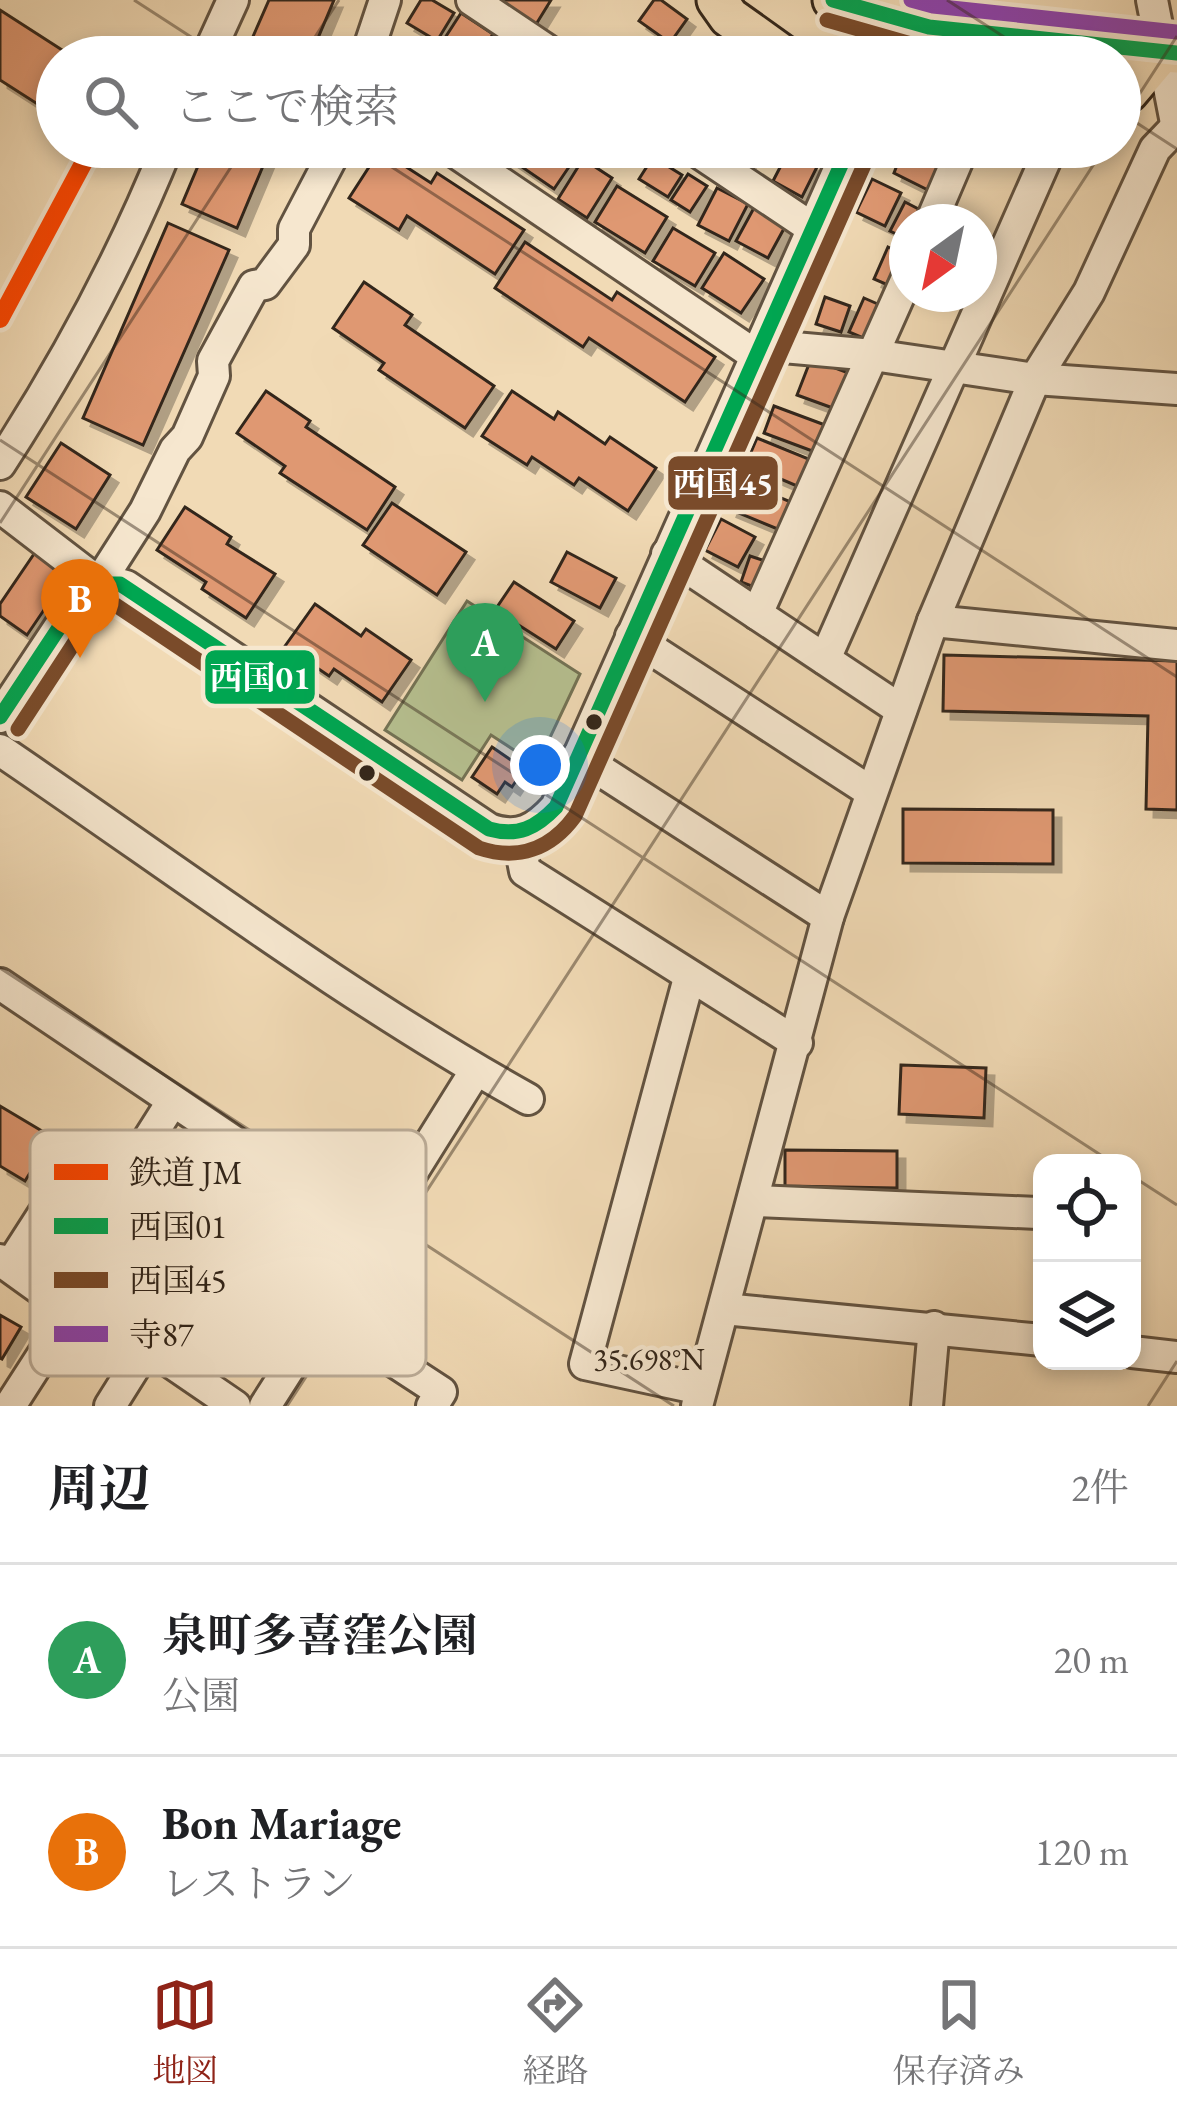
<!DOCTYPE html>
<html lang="ja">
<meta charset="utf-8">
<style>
body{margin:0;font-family:"EB Garamond","Noto Serif JP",serif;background:#f6f6f6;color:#202124}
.controls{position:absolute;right:36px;bottom:36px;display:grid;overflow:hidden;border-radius:24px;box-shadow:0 6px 18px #0003}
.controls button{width:108px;height:108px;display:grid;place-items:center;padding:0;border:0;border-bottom:3px solid #e0e0e0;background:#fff;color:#202124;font:60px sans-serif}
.compass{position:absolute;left:889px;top:204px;width:108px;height:108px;border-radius:50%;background:#fff;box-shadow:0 6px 18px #0003;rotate:213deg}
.you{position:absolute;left:540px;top:765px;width:42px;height:42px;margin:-30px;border:9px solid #fff;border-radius:50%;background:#1a73e8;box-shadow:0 0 0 18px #1a73e833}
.badge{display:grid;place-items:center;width:78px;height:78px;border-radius:50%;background:#8f2418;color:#fff;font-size:39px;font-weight:700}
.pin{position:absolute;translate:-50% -99px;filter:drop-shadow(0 3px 6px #0008)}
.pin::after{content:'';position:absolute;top:63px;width:42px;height:36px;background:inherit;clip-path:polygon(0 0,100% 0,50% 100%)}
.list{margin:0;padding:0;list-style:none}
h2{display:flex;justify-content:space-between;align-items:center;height:156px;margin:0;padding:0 48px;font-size:51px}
h2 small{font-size:39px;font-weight:400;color:#757577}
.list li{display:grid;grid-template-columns:78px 1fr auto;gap:36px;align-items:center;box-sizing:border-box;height:192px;padding:0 48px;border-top:3px solid #e0e0e0}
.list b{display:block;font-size:45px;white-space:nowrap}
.list p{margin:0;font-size:39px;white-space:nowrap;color:#757577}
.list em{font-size:39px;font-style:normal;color:#757577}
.icon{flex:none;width:66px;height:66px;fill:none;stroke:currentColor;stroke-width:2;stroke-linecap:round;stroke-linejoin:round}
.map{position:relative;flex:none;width:1177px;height:1406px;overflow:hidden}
.search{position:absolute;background:#fff;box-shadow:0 6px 18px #0003;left:36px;right:36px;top:36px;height:132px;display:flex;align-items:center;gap:30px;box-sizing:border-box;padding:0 42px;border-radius:66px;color:#757577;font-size:45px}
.sheet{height:540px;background:#fff}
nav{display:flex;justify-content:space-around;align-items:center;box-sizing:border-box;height:168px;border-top:3px solid #e0e0e0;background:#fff;font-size:33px;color:#757577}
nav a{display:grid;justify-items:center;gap:6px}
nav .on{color:#8f2418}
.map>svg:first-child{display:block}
.green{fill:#b6c090;stroke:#747355;stroke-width:3}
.building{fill:#df9872;stroke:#33261a;stroke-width:3;filter:url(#shadow)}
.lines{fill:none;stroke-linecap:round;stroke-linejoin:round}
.minor-casing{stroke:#625341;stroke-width:36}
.major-casing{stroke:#33261a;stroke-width:45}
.minor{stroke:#f6e7cf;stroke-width:30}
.major{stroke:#f1dab5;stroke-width:39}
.bus-1-casing{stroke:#f6e7cf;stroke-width:24}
.bus-2-casing{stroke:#f6e7cf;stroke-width:24}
.bus-3-casing{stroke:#f6e7cf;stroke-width:24}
.bus-1{stroke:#00a651;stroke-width:15}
.bus-2{stroke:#7a4b2a;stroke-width:15}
.bus-3{stroke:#8e44ad;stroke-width:15}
.rail-1-casing{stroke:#f6e7cf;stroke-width:27}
.rail-1{stroke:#ff4500;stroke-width:18}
.ticks{fill:none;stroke:#33261a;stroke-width:3;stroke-opacity:0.45}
.bus-dot{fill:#33261a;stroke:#f6e7cf;stroke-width:4.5}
.key{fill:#f6e7cf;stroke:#bcad99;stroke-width:3}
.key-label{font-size:33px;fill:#33261a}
.ticks-label{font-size:30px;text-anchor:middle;fill:#33261a;stroke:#f6e7cf;stroke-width:9;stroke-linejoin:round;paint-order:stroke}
.line-badge{stroke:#f6e7cf;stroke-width:4.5}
.badge-label{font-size:33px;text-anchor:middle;font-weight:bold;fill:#fff}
</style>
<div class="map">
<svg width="1177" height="1406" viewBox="0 0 1177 1406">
<defs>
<filter id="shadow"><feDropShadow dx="8" dy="8" stdDeviation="0" flood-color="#0004"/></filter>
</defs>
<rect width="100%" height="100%" fill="#f1dab5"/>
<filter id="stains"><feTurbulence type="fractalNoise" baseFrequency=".00167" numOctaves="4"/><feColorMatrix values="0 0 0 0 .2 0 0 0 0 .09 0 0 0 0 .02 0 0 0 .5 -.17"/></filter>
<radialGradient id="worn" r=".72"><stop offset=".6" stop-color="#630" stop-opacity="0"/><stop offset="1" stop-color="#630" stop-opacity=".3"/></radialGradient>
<path class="green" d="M 467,601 L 580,674 L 537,765 L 491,735 L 462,780 L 385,730 Z"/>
<g class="building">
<path d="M 269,0 L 334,0 L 310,57 L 244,57 Z"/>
<path d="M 421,0 L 432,0 L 454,13 L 437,41 L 407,23 Z"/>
<path d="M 499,0 L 551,0 L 535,26 L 498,3 Z"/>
<path d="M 654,0 L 661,0 L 687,19 L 670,43 L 639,21 Z"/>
<path d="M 0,10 L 73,57 L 57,57 L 57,107 L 53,114 L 0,80 Z"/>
<path d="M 461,13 L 493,34 L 478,57 L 462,57 L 441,44 Z"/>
<path d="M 689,38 L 717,57 L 676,57 Z"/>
<path d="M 493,46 L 514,57 L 486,57 Z"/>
<path d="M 206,147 L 271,147 L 237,228 L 182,204 Z"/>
<path d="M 508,147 L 553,147 L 573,161 L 554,189 L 503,154 Z"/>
<path d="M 730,147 L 756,147 L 748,159 Z"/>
<path d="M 380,150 L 431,183 L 437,173 L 524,230 L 495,274 L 407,216 L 399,230 L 349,198 Z"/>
<path d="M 788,152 L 817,167 L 802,197 L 773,181 Z"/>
<path d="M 921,156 L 951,168 L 940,196 L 894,173 L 899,160 Z"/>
<path d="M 653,157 L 682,175 L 668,197 L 639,179 Z"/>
<path d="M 583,159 L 612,178 L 587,218 L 558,199 Z"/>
<path d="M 688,174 L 707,186 L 690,212 L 671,200 Z"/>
<path d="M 872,179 L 901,193 L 885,226 L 856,212 Z"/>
<path d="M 617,186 L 667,217 L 645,253 L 595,222 Z"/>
<path d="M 717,188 L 748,204 L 729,241 L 698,225 Z"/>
<path d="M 905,202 L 930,215 L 927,222 L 907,222 L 907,239 L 890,231 Z"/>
<path d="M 755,206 L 787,223 L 768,258 L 736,241 Z"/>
<path d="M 168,223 L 229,250 L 143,445 L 83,418 Z"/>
<path d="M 673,228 L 715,253 L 695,286 L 653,261 Z"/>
<path d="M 525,242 L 612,300 L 617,292 L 715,357 L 685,402 L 589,338 L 583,347 L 495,288 Z"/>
<path d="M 888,247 L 907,256 L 897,289 L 874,279 Z"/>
<path d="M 724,253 L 764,279 L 741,313 L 702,288 Z"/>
<path d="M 364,282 L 412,315 L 405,325 L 494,386 L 465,428 L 379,370 L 384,363 L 333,328 Z"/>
<path d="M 825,297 L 850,306 L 841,332 L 816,324 Z"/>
<path d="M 864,298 L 889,309 L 875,343 L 849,332 Z"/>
<path d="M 811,359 L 854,375 L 841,411 L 797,395 Z"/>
<path d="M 266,391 L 310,421 L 306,427 L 395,487 L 367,530 L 280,473 L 285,466 L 237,433 Z"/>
<path d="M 512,391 L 554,419 L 558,412 L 605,444 L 610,437 L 656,468 L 628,511 L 579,478 L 574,485 L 532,457 L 527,465 L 482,436 Z"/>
<path d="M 774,406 L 833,428 L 823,455 L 764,433 Z"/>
<path d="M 757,438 L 816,462 L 804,489 L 746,464 Z"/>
<path d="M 61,443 L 110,475 L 76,529 L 26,497 Z"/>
<path d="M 740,481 L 791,502 L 780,530 L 729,509 Z"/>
<path d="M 392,503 L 466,552 L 437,595 L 363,545 Z"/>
<path d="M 185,507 L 231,537 L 227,544 L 275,574 L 246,618 L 202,589 L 206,582 L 157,550 Z"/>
<path d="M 721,519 L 755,537 L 738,567 L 705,550 Z"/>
<path d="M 36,551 L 69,573 L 27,635 L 0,616 L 0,604 Z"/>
<path d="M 567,552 L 616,578 L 600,608 L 551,582 Z"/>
<path d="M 750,556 L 771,563 L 762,590 L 741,582 Z"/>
<path d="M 514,582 L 574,621 L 556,649 L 495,610 Z"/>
<path d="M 315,604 L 361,636 L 366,629 L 411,660 L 382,702 L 334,669 L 329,676 L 285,646 Z"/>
<path d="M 944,655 L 1177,661 L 1177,810 L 1146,809 L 1148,716 L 943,711 Z"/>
<path d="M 492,747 L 524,769 L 512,787 L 505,782 L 497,794 L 472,777 Z"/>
<path d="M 903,809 L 1053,810 L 1053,864 L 903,863 Z"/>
<path d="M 901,1065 L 986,1068 L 984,1118 L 899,1114 Z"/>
<path d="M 0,1106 L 52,1137 L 25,1181 L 0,1166 Z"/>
<path d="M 785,1150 L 897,1151 L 897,1188 L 785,1186 Z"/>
<path d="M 0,1315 L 21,1327 L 2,1359 L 0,1358 Z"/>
</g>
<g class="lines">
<defs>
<g id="minor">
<path d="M 472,0 L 557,57"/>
<path d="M 1152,0 L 1177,128"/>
<path d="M 207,57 L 233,0"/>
<path d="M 366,57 L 385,0"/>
<path d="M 448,147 L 755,355"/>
<path d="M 691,147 L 812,228"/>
<path d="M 931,222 L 963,147"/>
<path d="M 760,345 L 873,355 L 1035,379 L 1177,389"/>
<path d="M 0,464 C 67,361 121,261 167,147"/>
<path d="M 0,507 L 99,583 L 145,511 L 175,450 L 187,437 L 214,376 L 213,361 L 254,286 L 265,284 L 294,245 L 294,229 L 337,147"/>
<path d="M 667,554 L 901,710"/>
<path d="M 757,614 L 907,278"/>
<path d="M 933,621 L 1177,645"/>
<path d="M 631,636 L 871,792"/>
<path d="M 825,659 L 1051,147"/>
<path d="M 0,717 L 82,593 C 97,581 108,580 126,586 L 489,829 C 519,840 536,829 556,807 L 849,147"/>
<path d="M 0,750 C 174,868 345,997 528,1099"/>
<path d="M 578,756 L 828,917"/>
<path d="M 518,834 L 525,871 L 797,1043"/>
<path d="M 689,978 L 585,1364 L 701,1389"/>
<path d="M 0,984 L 371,1234"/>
<path d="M 119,1184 L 221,1265 L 163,1358"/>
<path d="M 754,1201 L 1038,1213"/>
<path d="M 0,1260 L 68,1309"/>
<path d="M 10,1266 L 44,1213 L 86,1238 L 172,1102"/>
<path d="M 68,1309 L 86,1304 L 235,1406"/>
<path d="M 724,1309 L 1042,1340"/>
<path d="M 1132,1352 L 1177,1357"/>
<path d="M 10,1406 L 64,1322 L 68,1309"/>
<path d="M 110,1406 L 147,1347"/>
<path d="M 265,1406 L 323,1315"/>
<path d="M 432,1406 L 441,1392 L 323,1315 L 476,1070"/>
<path d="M 697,1406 L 828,917 L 933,621 L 1035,379 L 1089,292 L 1155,149 L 1177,126"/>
<path d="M 927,1406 L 934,1327"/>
</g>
<g id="major">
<path d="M 717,0 L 729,17 L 785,57"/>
<path d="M 833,0 L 929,27 L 1177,53"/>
<path d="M 1120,94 L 1128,92 L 1161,53"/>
</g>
</defs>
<use href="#minor" class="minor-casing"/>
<use href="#major" class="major-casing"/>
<use href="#minor" class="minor"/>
<use href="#major" class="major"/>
<defs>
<g id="bus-1">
<path d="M 833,0 L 929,27 L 1177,53"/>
<path d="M 0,717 L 82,593 L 98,584 L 120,584 L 489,829 C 518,837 536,828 556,807 L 849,147"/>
</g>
<g id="bus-2">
<path d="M 827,20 L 925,48 L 1014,57"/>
<path d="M 18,729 L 97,608 L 114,604 L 479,848 C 518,861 551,849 575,816 L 868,156"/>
</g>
<path id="bus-3" d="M 911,0 L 933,6 L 1177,32"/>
</defs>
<use href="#bus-1" class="bus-1-casing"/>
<use href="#bus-2" class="bus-2-casing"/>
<use href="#bus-3" class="bus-3-casing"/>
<use href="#bus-1" class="bus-1"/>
<use href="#bus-2" class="bus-2"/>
<use href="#bus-3" class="bus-3"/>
<defs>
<path id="rail-1" d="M 0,319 L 92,147"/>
</defs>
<use href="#rail-1" class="rail-1-casing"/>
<use href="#rail-1" class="rail-1"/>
</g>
<path class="ticks" d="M 134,0 L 222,57M 947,0 L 1035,57M 302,57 L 339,0M 1120,112 L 1177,149M 1120,124 L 1177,36M 361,147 L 1177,677M 0,440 L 1113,1163M 0,523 L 244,147M 0,968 L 674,1406M 1132,1176 L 1177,1205M 287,1406 L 1105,147M 1148,1406 L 1177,1361"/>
<g class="bus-dot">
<circle cx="594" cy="722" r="10"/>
<circle cx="367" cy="773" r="10"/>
</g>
<rect x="30" y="1130" width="396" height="246" rx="18" class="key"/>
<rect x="54" y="1164" width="54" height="16" fill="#ff4500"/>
<rect x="54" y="1218" width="54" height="16" fill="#00a651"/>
<rect x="54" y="1272" width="54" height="16" fill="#7a4b2a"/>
<rect x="54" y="1326" width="54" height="16" fill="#8e44ad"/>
<g class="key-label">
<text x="129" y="1184">鉄道 JM</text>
<text x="129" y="1238">西国01</text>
<text x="129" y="1292">西国45</text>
<text x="129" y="1346">寺87</text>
</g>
<g class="ticks-label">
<text x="649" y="1370">35.698°N</text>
</g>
<g class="line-badge">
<rect x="666" y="454" width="114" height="58" rx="12" fill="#7a4b2a"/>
<rect x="203" y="648" width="114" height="58" rx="12" fill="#00a651"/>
</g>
<g class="badge-label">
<text x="723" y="495">西国45</text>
<text x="260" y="689">西国01</text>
</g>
<rect width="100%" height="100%" filter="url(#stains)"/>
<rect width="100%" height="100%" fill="url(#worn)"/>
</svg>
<div class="controls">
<button><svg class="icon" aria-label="locate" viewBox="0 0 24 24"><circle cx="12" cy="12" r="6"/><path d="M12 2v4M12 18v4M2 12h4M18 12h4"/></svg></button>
<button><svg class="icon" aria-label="layers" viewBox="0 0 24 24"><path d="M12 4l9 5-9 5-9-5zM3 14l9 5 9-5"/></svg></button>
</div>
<svg class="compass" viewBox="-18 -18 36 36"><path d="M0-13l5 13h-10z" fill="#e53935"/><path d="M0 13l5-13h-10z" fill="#757577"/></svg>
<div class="you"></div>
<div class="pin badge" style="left:485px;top:702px;background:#2e9e5b">A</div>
<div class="pin badge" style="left:80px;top:658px;background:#e8710a">B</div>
<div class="search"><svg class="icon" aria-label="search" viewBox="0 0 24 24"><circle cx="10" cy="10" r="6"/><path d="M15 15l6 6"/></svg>ここで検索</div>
</div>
<section class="sheet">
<h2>周辺<small>2件</small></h2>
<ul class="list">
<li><span class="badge" style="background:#2e9e5b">A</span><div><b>泉町多喜窪公園</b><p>公園</p></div><em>20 m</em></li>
<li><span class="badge" style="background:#e8710a">B</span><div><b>Bon Mariage</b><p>レストラン</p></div><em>120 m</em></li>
</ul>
</section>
<nav>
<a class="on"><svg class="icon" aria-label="map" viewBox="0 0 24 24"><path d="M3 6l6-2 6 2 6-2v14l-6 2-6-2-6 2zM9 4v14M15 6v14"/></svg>地図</a>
<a><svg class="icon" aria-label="directions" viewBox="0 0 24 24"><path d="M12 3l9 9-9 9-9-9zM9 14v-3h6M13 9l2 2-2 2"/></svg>経路</a>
<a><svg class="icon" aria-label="saved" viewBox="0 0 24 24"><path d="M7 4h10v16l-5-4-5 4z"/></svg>保存済み</a>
</nav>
